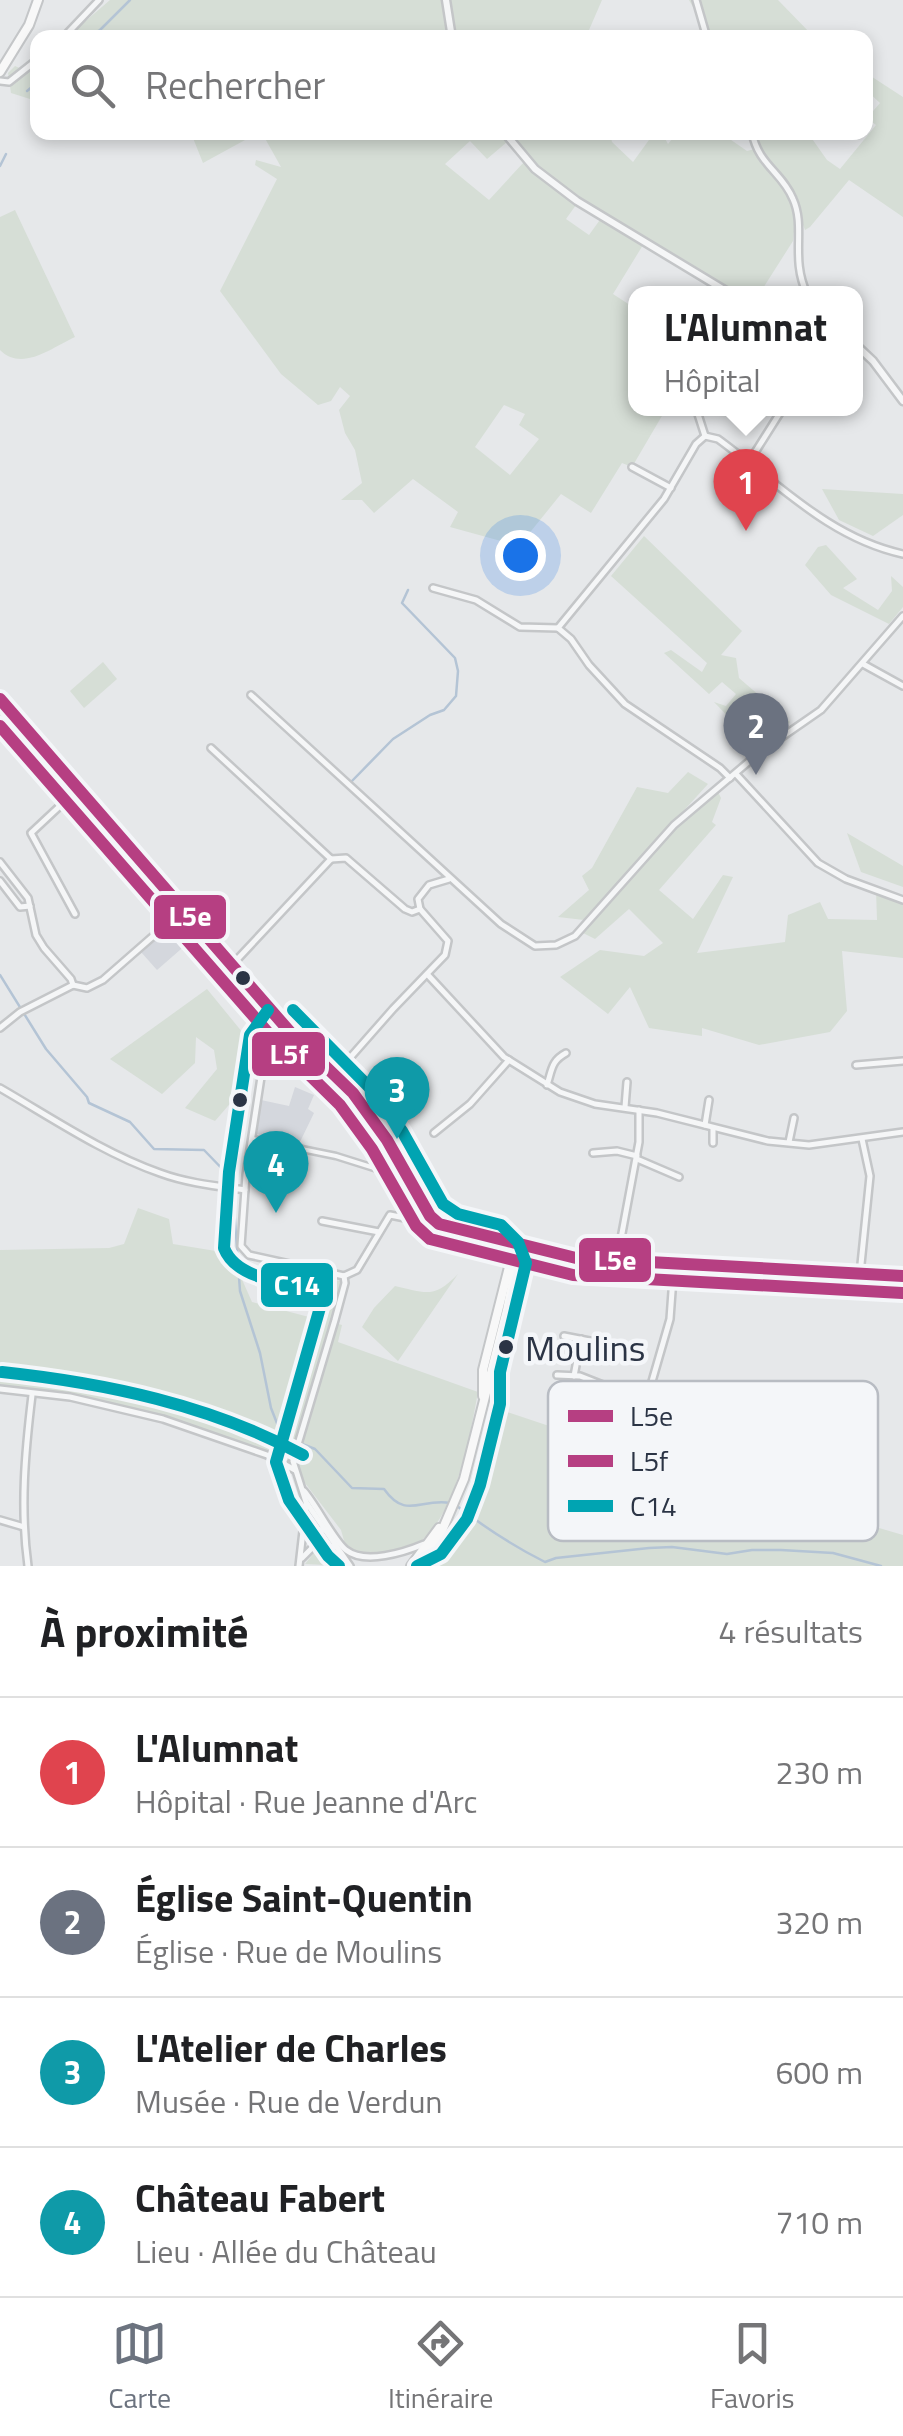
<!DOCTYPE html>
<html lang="fr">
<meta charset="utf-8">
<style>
body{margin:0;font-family:"Titillium Web",sans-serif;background:#f2f2f2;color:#202124}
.you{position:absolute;left:520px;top:555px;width:35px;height:35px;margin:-25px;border:8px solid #fff;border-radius:50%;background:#1a73e8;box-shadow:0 0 0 15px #1a73e833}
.badge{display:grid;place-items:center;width:65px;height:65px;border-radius:50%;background:#6c737f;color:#fff;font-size:32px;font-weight:700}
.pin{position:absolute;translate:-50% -82px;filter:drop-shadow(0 2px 5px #0008)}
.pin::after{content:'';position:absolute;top:52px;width:35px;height:30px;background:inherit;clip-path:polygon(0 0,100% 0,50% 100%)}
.popup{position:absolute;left:628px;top:286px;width:235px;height:130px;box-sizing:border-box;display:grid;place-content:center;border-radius:20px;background:#fff;filter:drop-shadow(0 2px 8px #0005);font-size:32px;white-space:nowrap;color:#757577}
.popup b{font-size:38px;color:#202124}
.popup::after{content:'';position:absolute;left:50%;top:100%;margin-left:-20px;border:20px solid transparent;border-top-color:#fff}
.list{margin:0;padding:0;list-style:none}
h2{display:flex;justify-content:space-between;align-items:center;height:130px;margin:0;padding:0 40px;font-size:42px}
h2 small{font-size:32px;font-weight:400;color:#757577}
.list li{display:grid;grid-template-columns:65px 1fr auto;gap:30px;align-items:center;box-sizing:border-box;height:150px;padding:0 40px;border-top:2px solid #e0e0e0}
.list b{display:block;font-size:38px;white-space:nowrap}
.list p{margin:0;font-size:32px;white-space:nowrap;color:#757577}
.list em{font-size:32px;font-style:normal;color:#757577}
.icon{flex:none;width:55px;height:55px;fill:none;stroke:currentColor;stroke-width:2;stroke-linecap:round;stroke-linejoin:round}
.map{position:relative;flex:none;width:903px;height:1566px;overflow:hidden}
.search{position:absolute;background:#fff;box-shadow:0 5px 15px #0003;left:30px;right:30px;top:30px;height:110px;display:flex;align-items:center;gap:25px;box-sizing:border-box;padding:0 35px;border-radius:20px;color:#757577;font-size:38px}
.sheet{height:730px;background:#fff}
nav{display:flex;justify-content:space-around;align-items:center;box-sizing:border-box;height:140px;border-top:2px solid #e0e0e0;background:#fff;font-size:28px;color:#757577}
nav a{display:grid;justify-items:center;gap:5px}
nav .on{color:#6c737f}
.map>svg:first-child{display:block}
.built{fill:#d4d7dd}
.green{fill:#d6ded6;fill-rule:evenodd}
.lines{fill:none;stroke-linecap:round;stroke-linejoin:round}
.stream{stroke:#b4c4d5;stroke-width:2.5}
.pedestrian-casing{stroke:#c4c6c8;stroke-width:9}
.minor-casing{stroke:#c4c6c8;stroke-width:10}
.tertiary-casing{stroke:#c4c6c8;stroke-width:11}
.secondary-casing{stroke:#c4c6c8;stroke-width:12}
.primary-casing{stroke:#c2c5c8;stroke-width:12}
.pedestrian{stroke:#f5f6f7;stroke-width:4}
.minor{stroke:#f5f6f7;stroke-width:5}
.tertiary{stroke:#f5f6f7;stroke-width:6}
.secondary{stroke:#f8f8f8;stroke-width:8}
.primary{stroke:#f8f8f8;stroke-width:8}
.bus-1-casing{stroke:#f4f6f9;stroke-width:20}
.bus-2-casing{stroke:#f4f6f9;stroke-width:20}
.bus-3-casing{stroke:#f4f6f9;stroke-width:20}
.bus-1{stroke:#b63f82;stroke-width:12}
.bus-2{stroke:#b63f82;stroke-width:12}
.bus-3{stroke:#00a4b2;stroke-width:12}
.bus-dot{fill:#2b3445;stroke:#f4f6f9;stroke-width:4}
.labels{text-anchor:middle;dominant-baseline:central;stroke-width:9;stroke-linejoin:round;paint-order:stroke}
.bus-label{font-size:36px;fill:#2b3445;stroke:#f4f6f9;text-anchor:start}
.key{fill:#f4f6f9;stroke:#b8bcc3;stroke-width:2.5}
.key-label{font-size:28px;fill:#2b3445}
.line-badge{stroke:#f4f6f9;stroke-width:4}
.badge-label{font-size:28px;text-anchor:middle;font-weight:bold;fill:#fff}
</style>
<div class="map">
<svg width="903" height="1566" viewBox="0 0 903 1566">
<rect width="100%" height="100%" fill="#e6e8ea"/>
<g class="built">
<path d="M 180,918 L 196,936 L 157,970 L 141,952 Z"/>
<path d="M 295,1087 L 314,1095 L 308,1109 L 314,1113 L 298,1146 L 257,1134 L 261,1100 L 289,1106 Z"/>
</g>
<g class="green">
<path d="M 110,0 L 602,0 L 589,30 L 579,37 L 105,38 L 106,34 L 100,31 L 94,37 L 66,38 Z"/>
<path d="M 689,0 L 778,0 L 814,37 L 710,37 Z"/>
<path d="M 37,62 L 37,95 L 30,99 L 11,93 L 8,73 L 15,66 L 26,71 Z"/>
<path d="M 866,73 L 903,97 L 903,217 L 849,180 L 810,227 L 805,230 L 802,222 L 795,222 L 793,241 L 760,293 L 737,293 L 652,242 L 643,245 L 613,294 L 636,309 L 636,408 L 666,409 L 632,467 L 622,463 L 591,513 L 561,494 L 519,546 L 450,527 L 458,512 L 413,479 L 374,513 L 362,500 L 341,500 L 362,483 L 355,450 L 345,433 L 339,410 L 350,396 L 340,387 L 331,401 L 318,405 L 281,374 L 220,291 L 277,179 L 255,165 L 256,160 L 281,167 L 262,133 L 610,133 L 612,142 L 633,162 L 654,133 L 662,133 L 668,144 L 677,133 L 721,133 L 747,151 L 755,149 L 754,133 L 808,133 L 827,160 L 840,169 L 876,125 L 867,118 L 880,103 L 866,90 ZM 470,141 L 487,159 L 507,142 L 524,162 L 489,200 L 445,164 ZM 576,205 L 602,217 L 589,235 L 566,219 ZM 504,405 L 525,414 L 519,425 L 539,439 L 510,475 L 475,447 Z"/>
<path d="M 191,133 L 258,133 L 203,163 Z"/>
<path d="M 15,210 L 75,337 C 51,348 22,372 0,350 L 0,217 Z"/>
<path d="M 822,489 L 903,494 L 903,515 L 873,536 L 839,520 Z"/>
<path d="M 644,536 L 742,631 L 721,655 L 736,658 L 739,678 L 790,722 L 758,748 L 714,702 L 726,706 L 736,694 L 722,682 L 709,694 L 664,653 L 671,650 L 702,672 L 707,663 L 611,576 Z"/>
<path d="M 826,545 L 857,579 L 843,588 L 878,610 L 892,591 L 891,576 L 903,587 L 903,607 L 889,624 L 831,595 L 805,565 L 818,547 Z"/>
<path d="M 103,662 L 117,679 L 84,708 L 70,691 Z"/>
<path d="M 688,772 L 708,784 L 584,920 L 558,917 L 589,890 L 582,876 L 592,868 L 637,787 L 668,793 Z"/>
<path d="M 718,792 L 721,798 L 712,822 L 716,825 L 659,890 L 693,919 L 723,875 L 733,877 L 697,953 L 785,942 L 788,915 L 820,902 L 828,919 L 877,920 L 876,890 L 903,905 L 903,958 L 842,951 L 847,1011 L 830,1032 L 759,1045 L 702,1028 L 702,1036 L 649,1028 L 630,987 L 608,1014 L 560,977 L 600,950 L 644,956 L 663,943 L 629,909 L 595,939 L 583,933 L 676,828 Z"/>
<path d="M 847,833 L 903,866 L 903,887 L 861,872 Z"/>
<path d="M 207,989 L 256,1049 L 234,1099 L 215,1121 L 185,1108 L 217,1069 L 214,1050 L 196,1037 L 195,1063 L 162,1094 L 110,1059 Z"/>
<path d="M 138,1208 L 169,1219 L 173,1244 L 228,1253 L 231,1273 L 240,1275 L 252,1302 L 324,1321 L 335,1280 L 341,1281 L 331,1322 L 342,1325 L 338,1342 L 478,1392 C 470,1435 456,1517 418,1543 C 407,1550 393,1550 381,1552 C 366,1554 355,1555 345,1544 L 341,1530 L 295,1470 L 267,1455 L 163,1419 L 70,1397 L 32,1395 L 0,1386 L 0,1250 L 109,1248 L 124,1244 Z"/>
<path d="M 458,1274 L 398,1361 L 362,1327 L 374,1308 L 395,1286 C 426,1293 434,1299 458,1274 Z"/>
<path d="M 491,1404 L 498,1409 L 615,1448 L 606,1473 L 636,1490 L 638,1483 L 715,1506 L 728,1464 L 845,1518 L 903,1535 L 903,1566 L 435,1566 L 458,1529 Z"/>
<path d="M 325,1549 L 346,1566 L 305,1564 L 314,1553 Z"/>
</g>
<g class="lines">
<g class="stream">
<path d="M 84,38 L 100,30 L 130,0"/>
<path d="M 27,91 L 38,82"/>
<path d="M 0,166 L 6,154"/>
<path d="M 352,781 L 393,739 L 430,715 L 444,710 L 456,696 L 458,671 L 455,658 L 402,603 L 408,590"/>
<path d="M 0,975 L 46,1049 L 87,1097 L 89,1103 L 130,1122 L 154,1149 L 204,1150 L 232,1179 L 233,1186"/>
<path d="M 233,1192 L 240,1291 L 260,1353 L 271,1408 L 282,1436 L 315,1449 L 352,1488 L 384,1489 C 406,1520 420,1498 450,1503"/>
<path d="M 457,1506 C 483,1526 515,1547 545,1562 L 556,1558 L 649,1548 L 672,1547 L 727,1554 L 752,1550 L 781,1550 L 833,1553 L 881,1566"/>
</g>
<defs>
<g id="pedestrian">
<path d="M 253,1139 L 336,1156 L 390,1173 L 403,1168"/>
<path d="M 283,1179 L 300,1148"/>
</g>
<g id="minor">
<path d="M 696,0 L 707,38"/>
<path d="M 63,38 L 99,0"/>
<path d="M 0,81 L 9,82 L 38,59"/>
<path d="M 752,132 C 758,165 782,172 793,199 C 806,228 790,258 807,294"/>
<path d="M 696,408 L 705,436"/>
<path d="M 705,436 L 718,439 C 777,482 829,538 903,554"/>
<path d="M 749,462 L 783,408"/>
<path d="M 632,467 L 671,488"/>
<path d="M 433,588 L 476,600 L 520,627 L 558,628"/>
<path d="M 558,628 L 664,499 L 696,444 L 705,436"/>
<path d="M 558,628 L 571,639 L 589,665 L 625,704 L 720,768 L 730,778"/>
<path d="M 863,664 L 903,686"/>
<path d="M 251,695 L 501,924 L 535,946 L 556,945 L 575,936 L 674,825 L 759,753 L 821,710 L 903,616"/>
<path d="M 211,748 L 331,859"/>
<path d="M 736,774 L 818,863 L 846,879 L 903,900"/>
<path d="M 331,859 L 346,858 L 405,909 L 412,912 L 420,909"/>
<path d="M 0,862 L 28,898 L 36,935 L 44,948 L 71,979 L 73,985"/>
<path d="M 0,881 L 20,907 L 30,906"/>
<path d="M 75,914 L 31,833 L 78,789"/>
<path d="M 232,965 L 331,859"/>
<path d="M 427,974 L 504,1057 L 560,1092 L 595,1104 L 657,1113 L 768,1141 L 809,1145 L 903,1132"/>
<path d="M 73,985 L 87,988 L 103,980 L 183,910"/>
<path d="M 281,1022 L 267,1038 L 246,1175 L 241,1246 L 249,1255 L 344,1276"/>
<path d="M 0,1028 L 20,1012 L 73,985"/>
<path d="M 856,1065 L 903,1061"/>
<path d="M 334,1076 L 393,1009 L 445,955 L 448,941 L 420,909 L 418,899 L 429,885 L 449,879"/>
<path d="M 547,1085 C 552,1070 551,1061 566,1053"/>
<path d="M 0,1088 C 52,1118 103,1153 160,1173 C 187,1183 216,1186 245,1190"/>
<path d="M 625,1107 L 627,1082"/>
<path d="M 705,1125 L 709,1100"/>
<path d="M 713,1128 L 713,1143"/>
<path d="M 434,1133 L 470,1104 L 509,1060"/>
<path d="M 789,1142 L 794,1118"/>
<path d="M 593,1153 L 617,1151 L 637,1156"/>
<path d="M 637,1159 L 679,1177"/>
<path d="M 322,1221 L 379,1232"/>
<path d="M 617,1260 L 639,1142 L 639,1110"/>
<path d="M 860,1274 L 870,1176 L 862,1139"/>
<path d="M 344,1276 L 345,1283 L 335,1320 L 293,1461 L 306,1502 L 350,1566"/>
<path d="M 344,1276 L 357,1270 L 390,1215 L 415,1220 L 430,1216"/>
<path d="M 564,1336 L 600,1343"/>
<path d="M 557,1375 L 580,1376 L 646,1402"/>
<path d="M 574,1376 L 581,1339"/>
<path d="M 0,1389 L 70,1397 L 163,1419 L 267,1455 L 295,1470"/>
<path d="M 638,1430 L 670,1319 L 674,1264"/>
<path d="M 304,1491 C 317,1506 334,1541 346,1550 C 365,1565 405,1552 424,1544"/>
<path d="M 0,1520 L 24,1527"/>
<path d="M 305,1533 L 312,1529 L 325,1530"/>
<path d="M 302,1558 L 316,1544 L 335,1547"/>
<path d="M 28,1566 C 20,1508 25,1453 32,1395"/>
<path d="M 299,1566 L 306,1505"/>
</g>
<g id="tertiary">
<path d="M 446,0 L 452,38"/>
<path d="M 504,132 L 535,169 L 577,201 L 731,294"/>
<path d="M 856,345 L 873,361 L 903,401"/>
</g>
<g id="secondary">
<path d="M 0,72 L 29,25 L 38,0"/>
<path d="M 491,1239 L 503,1251 L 509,1267"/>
<path d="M 517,1271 L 540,1251"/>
<path d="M 483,1396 L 483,1370 L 509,1267 L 516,1256"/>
<path d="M 411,1566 L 439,1528"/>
<path d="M 421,1566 L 438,1540 L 464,1479 L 507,1310 L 520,1246"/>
</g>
<path id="primary" d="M 0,699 L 290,1032 L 353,1093 L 387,1140 L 430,1216 L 439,1224 L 576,1258 L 903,1276"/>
</defs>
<use href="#pedestrian" class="pedestrian-casing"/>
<use href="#minor" class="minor-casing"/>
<use href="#tertiary" class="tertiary-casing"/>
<use href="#secondary" class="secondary-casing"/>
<use href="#primary" class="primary-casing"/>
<use href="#pedestrian" class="pedestrian"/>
<use href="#minor" class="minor"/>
<use href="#tertiary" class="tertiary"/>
<use href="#secondary" class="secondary"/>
<use href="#primary" class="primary"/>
<defs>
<path id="bus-1" d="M 0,699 L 290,1032 L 353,1093 L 387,1140 L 430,1216 L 439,1224 L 576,1258 L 903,1276"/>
<path id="bus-2" d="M 0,726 L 277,1043 L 340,1105 L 372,1149 L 416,1226 L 430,1239 L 573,1275 L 902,1293"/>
<g id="bus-3">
<path d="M 268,1010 L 250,1035 L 229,1172 L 224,1248 C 237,1282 293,1283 325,1290 L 276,1462 L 289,1500 L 328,1556 L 339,1566"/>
<path d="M 293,1010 L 374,1092 L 402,1131 L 443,1204 L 458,1214 L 501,1225 L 518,1242 L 526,1263 L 500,1372 L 500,1404 L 480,1485 L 467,1519 L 441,1554 L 417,1566"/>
<path d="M 2,1372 C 105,1383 211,1405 303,1455"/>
</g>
</defs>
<use href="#bus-1" class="bus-1-casing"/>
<use href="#bus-2" class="bus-2-casing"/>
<use href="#bus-3" class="bus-3-casing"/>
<use href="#bus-1" class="bus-1"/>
<use href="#bus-2" class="bus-2"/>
<use href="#bus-3" class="bus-3"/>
</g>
<g class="bus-dot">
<circle cx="243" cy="978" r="9"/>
<circle cx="240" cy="1100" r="9"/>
<circle cx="506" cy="1347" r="9"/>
</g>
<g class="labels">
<g class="bus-label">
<text x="525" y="1347">Moulins</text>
</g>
</g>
<rect x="548" y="1381" width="330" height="160" rx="15" class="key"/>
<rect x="568" y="1410" width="45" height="12" fill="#b63f82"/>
<rect x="568" y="1455" width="45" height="12" fill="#b63f82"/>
<rect x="568" y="1500" width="45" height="12" fill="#00a4b2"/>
<g class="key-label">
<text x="630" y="1426">L5e</text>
<text x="630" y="1471">L5f</text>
<text x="630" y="1516">C14</text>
</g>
<g class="line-badge">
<rect x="152" y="893" width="76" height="48" rx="10" fill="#b63f82"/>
<rect x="250" y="1030" width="77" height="48" rx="10" fill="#b63f82"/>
<rect x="577" y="1236" width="76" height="48" rx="10" fill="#b63f82"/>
<rect x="259" y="1261" width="76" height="48" rx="10" fill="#00a4b2"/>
</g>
<g class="badge-label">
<text x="190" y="926">L5e</text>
<text x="289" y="1064">L5f</text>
<text x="615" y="1270">L5e</text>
<text x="297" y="1295">C14</text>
</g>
</svg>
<div class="you"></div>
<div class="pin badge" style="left:746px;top:531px;background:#e0444e">1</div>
<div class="popup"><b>L'Alumnat</b>Hôpital</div>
<div class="pin badge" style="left:756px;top:775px;background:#6b7280">2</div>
<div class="pin badge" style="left:397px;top:1139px;background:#0f9aa8">3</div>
<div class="pin badge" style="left:276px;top:1213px;background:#0f9aa8">4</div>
<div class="search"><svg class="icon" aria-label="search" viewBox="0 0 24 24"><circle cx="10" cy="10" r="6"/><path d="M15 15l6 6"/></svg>Rechercher</div>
</div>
<section class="sheet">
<h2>À proximité<small>4 résultats</small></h2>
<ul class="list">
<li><span class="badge" style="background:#e0444e">1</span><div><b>L'Alumnat</b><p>Hôpital · Rue Jeanne d'Arc</p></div><em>230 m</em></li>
<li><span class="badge" style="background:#6b7280">2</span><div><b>Église Saint-Quentin</b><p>Église · Rue de Moulins</p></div><em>320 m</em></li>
<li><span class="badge" style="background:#0f9aa8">3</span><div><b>L'Atelier de Charles</b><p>Musée · Rue de Verdun</p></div><em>600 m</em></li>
<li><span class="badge" style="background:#0f9aa8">4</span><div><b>Château Fabert</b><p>Lieu · Allée du Château</p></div><em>710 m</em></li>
</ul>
</section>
<nav>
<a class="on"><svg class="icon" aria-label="map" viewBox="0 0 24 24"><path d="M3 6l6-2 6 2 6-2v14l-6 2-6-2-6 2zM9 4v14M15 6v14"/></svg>Carte</a>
<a><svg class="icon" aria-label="directions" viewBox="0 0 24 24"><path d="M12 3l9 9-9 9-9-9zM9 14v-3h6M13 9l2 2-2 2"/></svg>Itinéraire</a>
<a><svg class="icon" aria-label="saved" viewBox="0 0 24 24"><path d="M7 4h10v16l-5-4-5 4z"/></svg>Favoris</a>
</nav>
